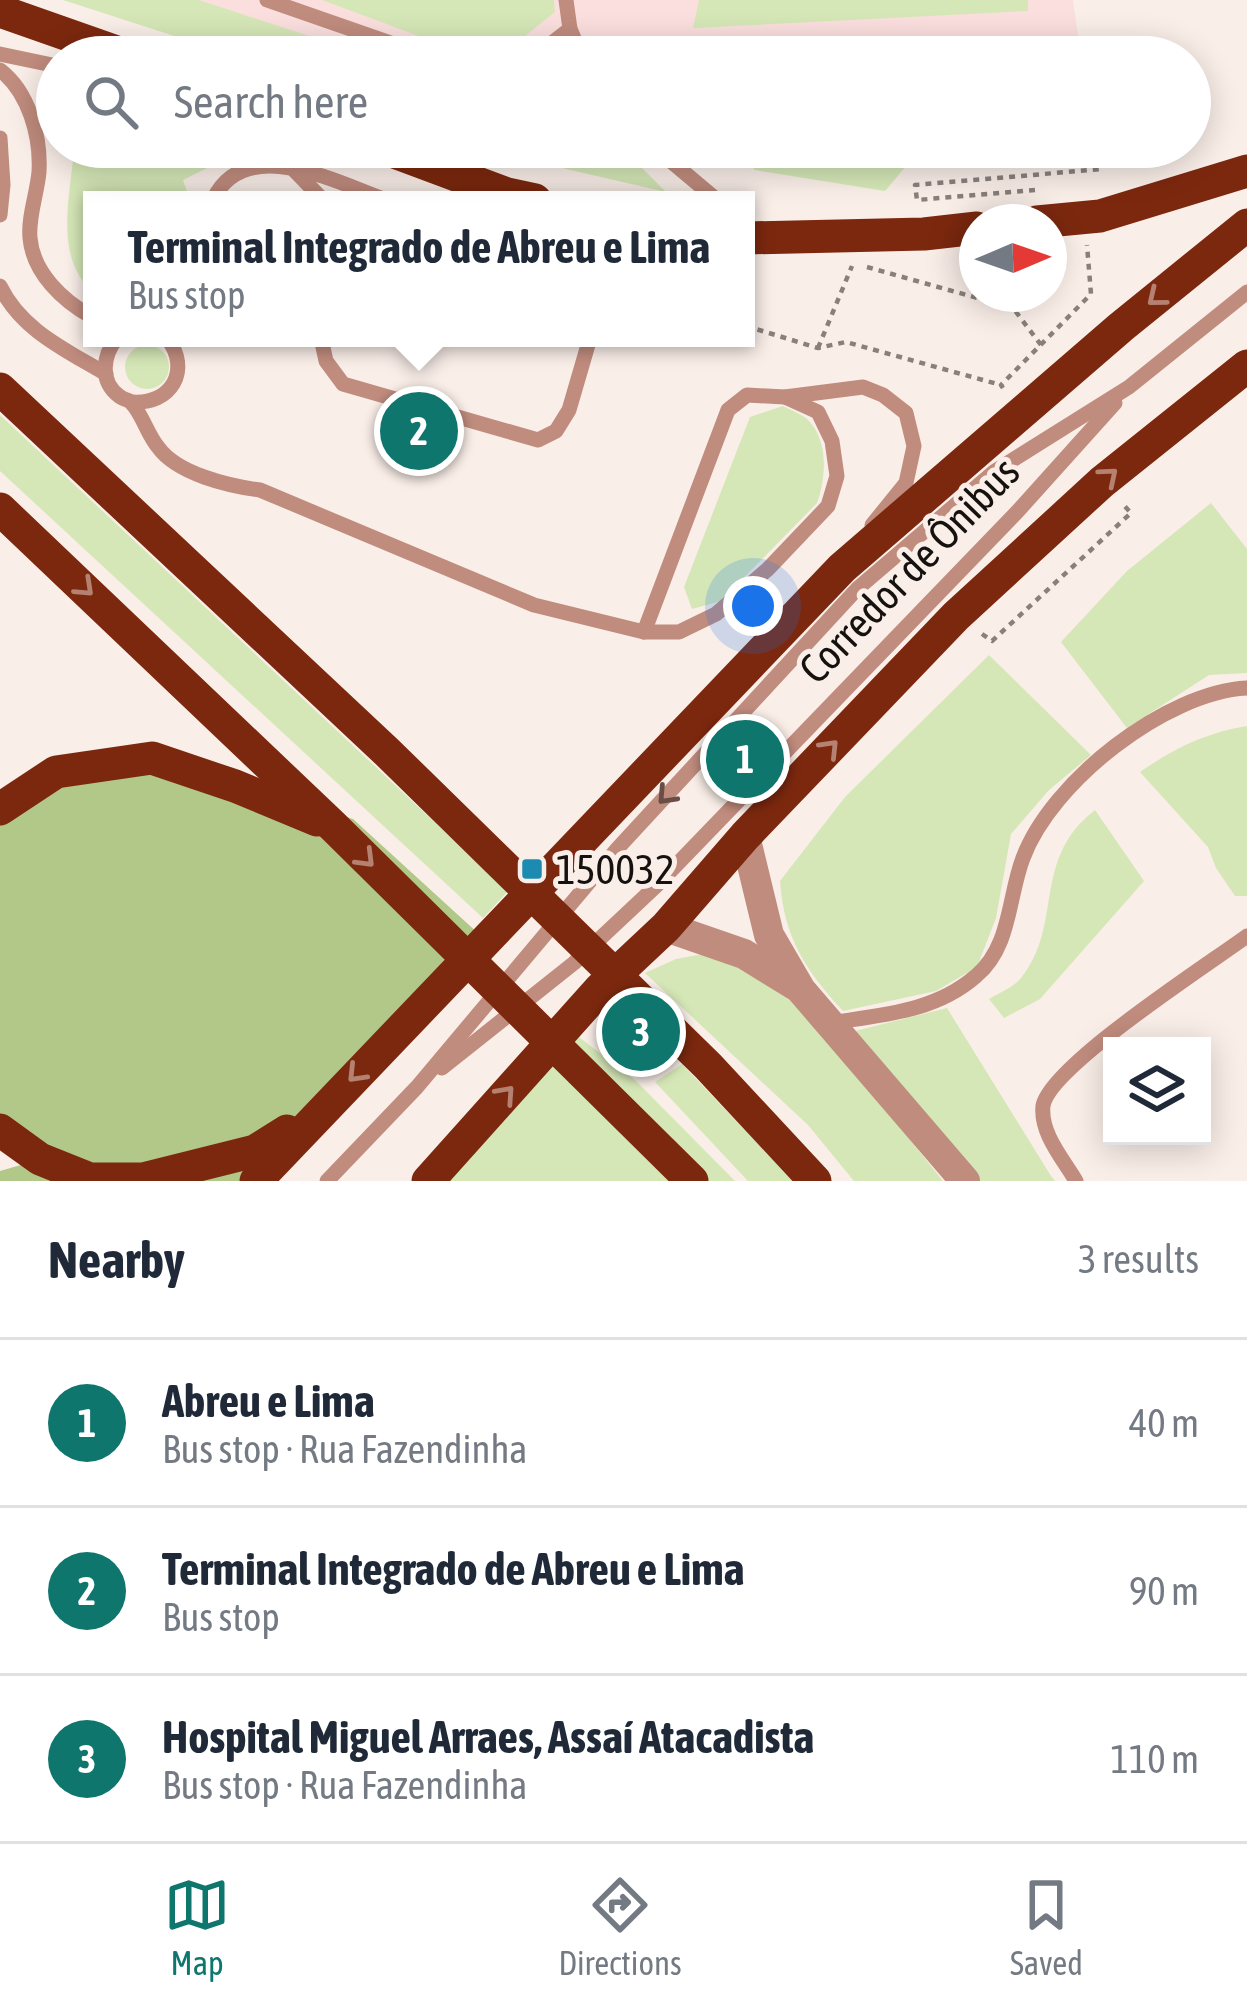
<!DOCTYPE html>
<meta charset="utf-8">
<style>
body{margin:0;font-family:"Asap Condensed",sans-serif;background:#f6f6f7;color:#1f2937}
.controls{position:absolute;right:36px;bottom:36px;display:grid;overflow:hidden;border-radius:0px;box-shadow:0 6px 30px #0003}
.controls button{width:108px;height:108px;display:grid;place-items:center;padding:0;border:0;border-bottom:3px solid #e0e1e3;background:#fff;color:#1f2937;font:60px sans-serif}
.compass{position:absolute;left:959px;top:204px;width:108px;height:108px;border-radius:50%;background:#fff;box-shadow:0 6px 30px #0003;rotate:88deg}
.you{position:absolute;left:753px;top:606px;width:42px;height:42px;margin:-30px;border:9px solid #fff;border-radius:50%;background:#1a73e8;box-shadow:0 0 0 18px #1a73e833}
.badge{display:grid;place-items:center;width:78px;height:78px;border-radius:50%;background:#0f766e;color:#fff;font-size:39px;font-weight:700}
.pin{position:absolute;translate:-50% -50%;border:6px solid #fff;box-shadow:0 3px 12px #0006}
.popup{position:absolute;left:83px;top:191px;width:672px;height:156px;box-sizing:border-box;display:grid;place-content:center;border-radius:0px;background:#fff;filter:drop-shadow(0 3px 9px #0005);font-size:39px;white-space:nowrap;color:#747a83}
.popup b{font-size:45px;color:#1f2937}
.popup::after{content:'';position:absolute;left:50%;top:100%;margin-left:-24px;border:24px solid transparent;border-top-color:#fff}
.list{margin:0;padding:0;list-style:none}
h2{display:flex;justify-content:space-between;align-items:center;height:156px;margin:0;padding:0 48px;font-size:51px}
h2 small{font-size:39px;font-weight:400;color:#747a83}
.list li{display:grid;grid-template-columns:78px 1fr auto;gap:36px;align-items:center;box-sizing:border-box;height:168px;padding:0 48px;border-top:3px solid #e0e1e3}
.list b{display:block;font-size:45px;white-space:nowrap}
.list p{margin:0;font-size:39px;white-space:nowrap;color:#747a83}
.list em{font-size:39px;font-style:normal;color:#747a83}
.icon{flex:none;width:66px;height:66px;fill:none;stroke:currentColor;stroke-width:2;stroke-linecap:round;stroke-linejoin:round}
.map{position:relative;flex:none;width:1247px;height:1181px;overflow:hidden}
.search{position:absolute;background:#fff;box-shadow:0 6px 30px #0003;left:36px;right:36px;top:36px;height:132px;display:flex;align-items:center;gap:30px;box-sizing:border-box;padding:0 42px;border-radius:66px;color:#747a83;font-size:45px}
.sheet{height:660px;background:#fff}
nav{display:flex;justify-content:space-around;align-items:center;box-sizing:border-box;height:168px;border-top:3px solid #e0e1e3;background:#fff;font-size:33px;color:#747a83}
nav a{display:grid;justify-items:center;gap:6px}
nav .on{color:#0f766e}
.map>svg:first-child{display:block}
.industrial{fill:#fadfde}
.green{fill:#d5e7b7}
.forest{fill:#b2c889}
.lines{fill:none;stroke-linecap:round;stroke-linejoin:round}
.path{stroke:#89807c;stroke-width:4.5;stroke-dasharray:6 6;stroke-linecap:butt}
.service{stroke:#c08c7e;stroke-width:15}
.minor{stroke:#c08c7e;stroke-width:30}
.trunk{stroke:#7c280e;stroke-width:33}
.oneway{stroke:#b58170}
.oneway2{stroke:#6a4e46}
.poi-dot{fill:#1d8bb1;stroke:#faeee8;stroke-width:4.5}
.labels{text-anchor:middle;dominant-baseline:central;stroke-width:10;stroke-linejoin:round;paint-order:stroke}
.street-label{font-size:42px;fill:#15110f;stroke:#faeee8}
.poi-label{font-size:42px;fill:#15110f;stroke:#faeee8;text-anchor:start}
</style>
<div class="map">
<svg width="1247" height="1181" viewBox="0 0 1247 1181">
<rect width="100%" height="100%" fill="#faeee8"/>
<path class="industrial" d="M 127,0 L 1073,0 L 1081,57 L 313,57 Z"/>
<g class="green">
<path d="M 63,0 L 199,0 L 373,57 L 239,57 Z"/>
<path d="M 322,0 L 554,0 L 555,12 L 506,51 L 467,54 Z"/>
<path d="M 699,0 L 1028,0 L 1028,11 L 693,28 Z"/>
<path d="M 666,45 L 806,57 L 673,57 Z"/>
<path d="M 74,147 L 249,147 L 183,180 L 190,200 L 92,200 L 92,292 C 53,254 71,196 74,147 Z"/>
<path d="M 498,147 L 621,147 L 666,192 L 566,169 Z"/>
<path d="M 733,147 L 1049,147 L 912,159 L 885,191 L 755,170 Z"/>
<circle cx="147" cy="367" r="22"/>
<path d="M 783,406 C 790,410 802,414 808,420 C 829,441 826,478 817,503 L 721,601 L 692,609 L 684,587 L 750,417 Z"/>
<path d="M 0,415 L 508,891 L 483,918 L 0,471 Z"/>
<path d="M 1211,503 L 1247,549 L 1247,673 L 1209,675 L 1127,728 L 1061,642 L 1127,571 Z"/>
<path d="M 989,655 L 1091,755 L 1049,790 L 1011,834 L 996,918 L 977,967 L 936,991 L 843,1011 C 805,970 784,937 780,881 L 845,797 Z"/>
<path d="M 1247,726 L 1247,896 L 1235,896 L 1216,868 L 1208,847 L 1140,772 C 1175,748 1205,733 1247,726 Z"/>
<path d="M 1095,810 L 1144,881 L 1040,999 L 1004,1018 L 989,999 C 999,993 1014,987 1021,978 C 1064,925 1031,859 1095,810 Z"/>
<path d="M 708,953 L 794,995 L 943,1181 L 854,1181 L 808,1125 L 645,973 L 676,959 Z"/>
<path d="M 947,1008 L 1051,1176 L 1055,1181 L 978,1181 L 855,1031 Z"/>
<path d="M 571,1031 L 635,1080 L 735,1181 L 432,1181 Z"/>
<path d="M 682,1064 L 793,1181 L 748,1181 L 655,1082 Z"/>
</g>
<path class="forest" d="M 152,758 L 353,819 L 480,935 L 260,1181 L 0,1181 L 0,1171 L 38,1160 L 0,1130 L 0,809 L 56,772 Z"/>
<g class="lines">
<g class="path">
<path d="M 1035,190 L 917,200 L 915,185 L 1102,169 L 1095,147"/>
<path d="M 867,267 L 1013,308 L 1041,345"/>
<path d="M 746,326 L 818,348 L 846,342 L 1001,385"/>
<path d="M 818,348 L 852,266"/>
<path d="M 1003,388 L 1001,385 L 1091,294 L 1087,245"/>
<path d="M 982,634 L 992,641 L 1131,513 L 1121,502"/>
</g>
<g class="service">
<path d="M 267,0 L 431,57"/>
<path d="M 566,0 L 570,29 L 582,57"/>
<path d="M 0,54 L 57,66"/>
<path d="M 534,57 L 570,29"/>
<path d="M 0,70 C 29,92 41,137 39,172 C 37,194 28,217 30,238 C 33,273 63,301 92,317"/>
<path d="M 0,138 L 3,185 L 0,215"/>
<path d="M 654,147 L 717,200"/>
<path d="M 295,171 L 323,200"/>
<path d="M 213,200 C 244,133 338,183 386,200"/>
<path d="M 0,286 C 21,330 66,350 106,374"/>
<path d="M 117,338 C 103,355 99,381 119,396 C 129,403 127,397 134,406 C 144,419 148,435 158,447 C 177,474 229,486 260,490 L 534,605 L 644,632 L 679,632 L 716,614 L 768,569 L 828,506 L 837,476 L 832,441 L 818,412 L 785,397"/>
<path d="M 321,338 L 326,361 L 343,384 L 538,440 L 556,431 L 569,410 L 590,338"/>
<path d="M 132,402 C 171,405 192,370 167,338"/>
<path d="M 644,632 L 728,410 L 747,395 L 785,397 L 863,387 L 883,395 L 906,413 L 914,446 L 906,483 L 872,525"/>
<path d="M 830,1023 C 881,1015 935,1012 976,976 C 1011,947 1008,897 1023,858 C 1051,782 1166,692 1247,688"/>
<path d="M 442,1068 L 574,963 L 656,886 L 1017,512 L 1115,403"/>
<path d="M 327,1181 L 417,1087 L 617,849 L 857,589 L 995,471 L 1129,387 L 1247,292"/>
<path d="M 1076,1181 C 1063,1159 1040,1133 1043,1106 C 1049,1067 1209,964 1247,936"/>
</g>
<g class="minor">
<path d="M 745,836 L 769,935 L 801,990 L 965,1181"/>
<path d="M 666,927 L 744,954 L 796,986"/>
</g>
<g class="trunk">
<path d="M 0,11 L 131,57"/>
<path d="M 381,147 L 507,194 L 535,200"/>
<path d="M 1037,222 L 1100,216 L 1247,171"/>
<path d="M 746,238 L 924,234 L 977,228"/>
<path d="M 0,389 L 387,752 L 708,1066 L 815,1181"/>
<path d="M 0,509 L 333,826 L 692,1181"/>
<path d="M 0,809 L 56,772 L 152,758 L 235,786 L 317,820"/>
<path d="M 0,1130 L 40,1159 L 90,1179 L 143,1179 L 255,1151 L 287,1131"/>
<path d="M 256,1181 L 842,568 L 1121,327 L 1247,225"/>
<path d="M 428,1181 L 600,989 L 666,927 L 745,836 L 956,616 L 1102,482 L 1247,366"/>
</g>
</g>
<defs><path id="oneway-chevron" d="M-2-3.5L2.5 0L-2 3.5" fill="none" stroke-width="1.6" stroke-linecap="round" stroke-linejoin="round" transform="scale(3)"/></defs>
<g class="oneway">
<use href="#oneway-chevron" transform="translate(1156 298) rotate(141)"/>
<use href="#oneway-chevron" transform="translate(1109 476) rotate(-40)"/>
<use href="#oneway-chevron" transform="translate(85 588) rotate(43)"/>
<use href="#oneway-chevron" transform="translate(830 748) rotate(-46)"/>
<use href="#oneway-chevron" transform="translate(366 859) rotate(45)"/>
<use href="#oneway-chevron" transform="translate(356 1074) rotate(134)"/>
<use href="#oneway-chevron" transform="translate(506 1094) rotate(-48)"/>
</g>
<use class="oneway2" href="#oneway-chevron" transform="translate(666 796) rotate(133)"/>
<rect class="poi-dot" x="520" y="857" width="24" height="24" rx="6"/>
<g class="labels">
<g class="street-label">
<text transform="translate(909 570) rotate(-46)">Corredor de Ônibus</text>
</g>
<g class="poi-label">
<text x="556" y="869">150032</text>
</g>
</g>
</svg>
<div class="controls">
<button><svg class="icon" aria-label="layers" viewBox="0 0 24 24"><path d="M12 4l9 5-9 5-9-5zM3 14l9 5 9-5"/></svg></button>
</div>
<svg class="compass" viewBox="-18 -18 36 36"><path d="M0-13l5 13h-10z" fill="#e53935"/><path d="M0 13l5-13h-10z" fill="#747a83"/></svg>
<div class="you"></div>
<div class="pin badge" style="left:745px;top:759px">1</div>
<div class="pin badge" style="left:419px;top:431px">2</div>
<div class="popup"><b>Terminal Integrado de Abreu e Lima</b>Bus stop</div>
<div class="pin badge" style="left:641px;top:1032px">3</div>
<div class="search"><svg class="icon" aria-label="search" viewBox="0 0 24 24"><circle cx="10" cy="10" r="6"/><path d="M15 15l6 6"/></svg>Search here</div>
</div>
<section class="sheet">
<h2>Nearby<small>3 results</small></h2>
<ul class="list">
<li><span class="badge">1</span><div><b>Abreu e Lima</b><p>Bus stop · Rua Fazendinha</p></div><em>40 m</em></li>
<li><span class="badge">2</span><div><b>Terminal Integrado de Abreu e Lima</b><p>Bus stop</p></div><em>90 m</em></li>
<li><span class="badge">3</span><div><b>Hospital Miguel Arraes, Assaí Atacadista</b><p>Bus stop · Rua Fazendinha</p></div><em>110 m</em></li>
</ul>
</section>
<nav>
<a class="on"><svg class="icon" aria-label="map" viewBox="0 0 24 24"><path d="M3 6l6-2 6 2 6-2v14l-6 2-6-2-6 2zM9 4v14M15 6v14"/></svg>Map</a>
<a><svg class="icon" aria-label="directions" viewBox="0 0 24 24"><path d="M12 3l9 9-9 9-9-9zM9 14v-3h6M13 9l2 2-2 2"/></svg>Directions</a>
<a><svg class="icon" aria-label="saved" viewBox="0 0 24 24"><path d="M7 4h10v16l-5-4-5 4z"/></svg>Saved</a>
</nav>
